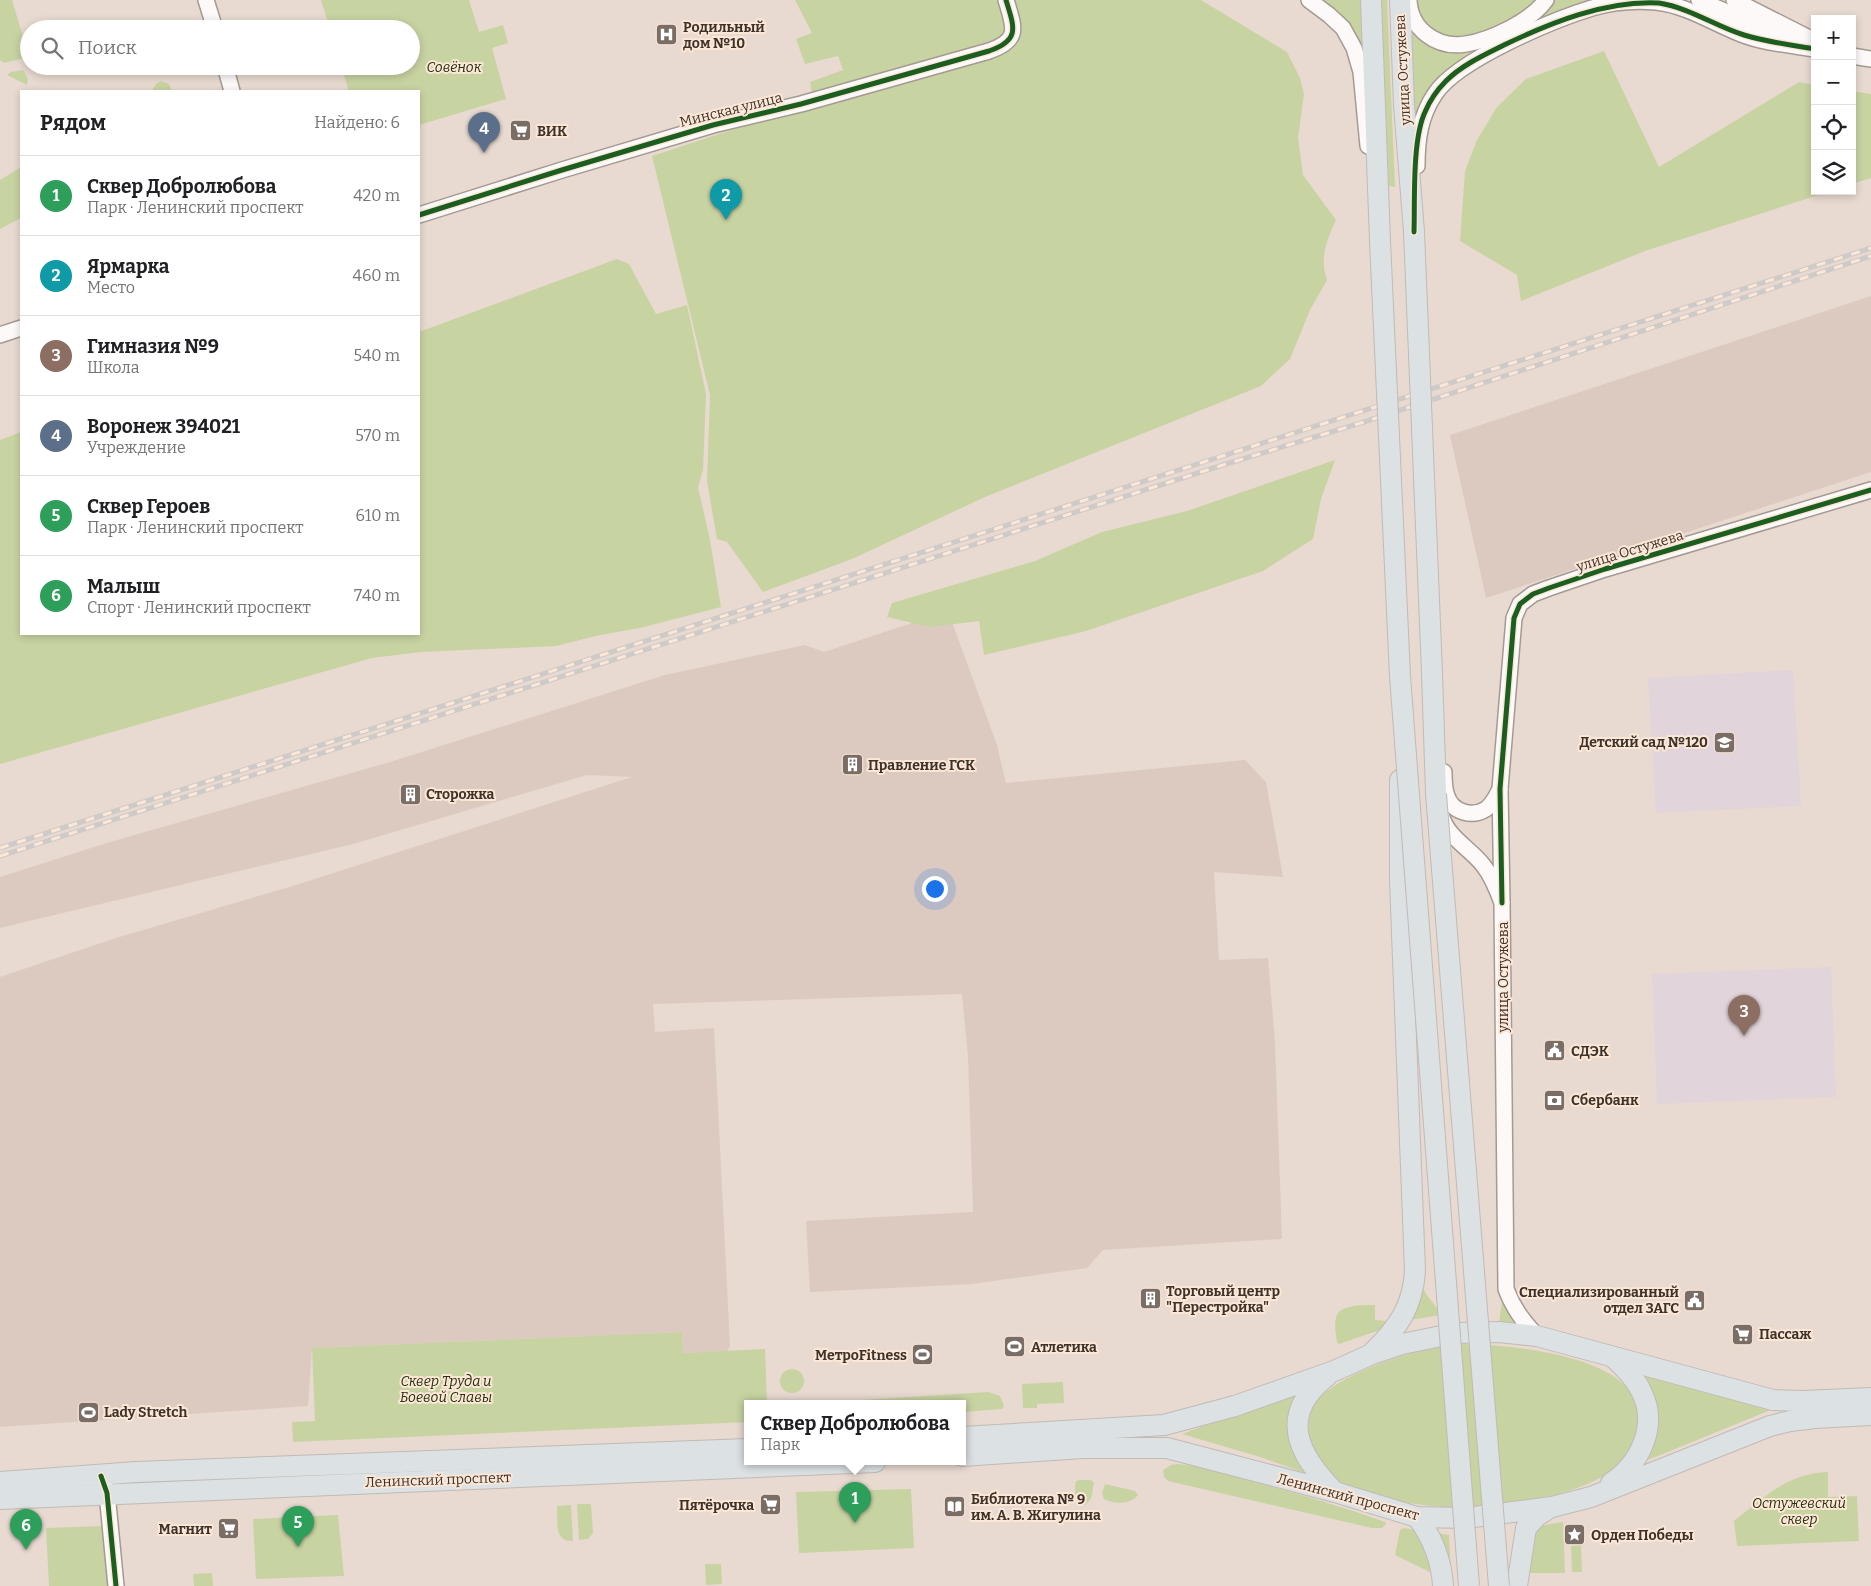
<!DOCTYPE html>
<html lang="ru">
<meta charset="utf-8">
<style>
body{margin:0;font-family:Bitter,serif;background:#f6f6f6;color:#202124}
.controls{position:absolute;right:15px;top:15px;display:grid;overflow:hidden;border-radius:0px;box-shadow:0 2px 8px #0003}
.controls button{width:45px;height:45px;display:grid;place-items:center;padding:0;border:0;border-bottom:1px solid #e0e0e0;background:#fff;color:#202124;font:25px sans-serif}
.you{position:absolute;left:934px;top:888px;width:18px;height:18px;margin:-12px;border:4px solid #fff;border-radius:50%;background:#1a73e8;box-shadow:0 0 0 8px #1a73e833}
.badge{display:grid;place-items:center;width:32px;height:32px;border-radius:50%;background:#0b8043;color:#fff;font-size:16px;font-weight:700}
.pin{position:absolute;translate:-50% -41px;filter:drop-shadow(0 1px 2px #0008)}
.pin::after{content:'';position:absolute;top:26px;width:18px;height:15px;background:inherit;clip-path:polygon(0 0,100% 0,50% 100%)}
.popup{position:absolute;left:744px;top:1400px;width:222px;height:65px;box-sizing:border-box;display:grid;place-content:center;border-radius:0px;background:#fff;filter:drop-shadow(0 1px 4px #0005);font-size:16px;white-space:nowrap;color:#757577}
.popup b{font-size:19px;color:#202124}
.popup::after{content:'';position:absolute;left:50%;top:100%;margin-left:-10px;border:10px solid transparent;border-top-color:#fff}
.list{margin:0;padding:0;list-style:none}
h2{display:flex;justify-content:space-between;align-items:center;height:65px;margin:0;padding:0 20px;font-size:21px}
h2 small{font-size:16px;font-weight:400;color:#757577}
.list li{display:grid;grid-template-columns:32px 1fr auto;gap:15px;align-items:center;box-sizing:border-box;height:80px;padding:0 20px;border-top:1px solid #e0e0e0}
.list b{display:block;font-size:19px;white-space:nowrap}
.list p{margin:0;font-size:16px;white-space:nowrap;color:#757577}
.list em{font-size:16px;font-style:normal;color:#757577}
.icon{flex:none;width:28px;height:28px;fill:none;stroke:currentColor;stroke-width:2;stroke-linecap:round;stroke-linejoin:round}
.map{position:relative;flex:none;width:1871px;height:1586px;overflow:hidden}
.search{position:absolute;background:#fff;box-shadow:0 2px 8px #0003;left:20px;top:20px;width:400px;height:55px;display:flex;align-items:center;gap:12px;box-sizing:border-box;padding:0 18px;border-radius:28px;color:#757577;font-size:19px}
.panel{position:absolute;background:#fff;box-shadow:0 2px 8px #0003;left:20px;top:90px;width:400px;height:545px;border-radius:0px}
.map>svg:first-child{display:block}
.industrial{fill:#dccac0}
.education{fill:#e1d4da}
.green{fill:#c8d3a2}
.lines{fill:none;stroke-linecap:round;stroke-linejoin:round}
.minor-casing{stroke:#a59a92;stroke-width:18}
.major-casing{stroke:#c1bab5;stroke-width:22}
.minor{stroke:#fcf9f8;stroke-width:15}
.major{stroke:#dce1e4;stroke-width:20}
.rail-casing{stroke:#cecac8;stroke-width:5}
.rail{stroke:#fce7d7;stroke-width:3;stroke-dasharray:9;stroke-linecap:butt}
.major-bridge-casing{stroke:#c1bab5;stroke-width:22;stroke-linecap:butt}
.major-bridge{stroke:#dce1e4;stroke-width:20}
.cycleway-casing{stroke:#fce7d7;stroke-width:8}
.cycleway{stroke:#1b5e20;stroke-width:5}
.labels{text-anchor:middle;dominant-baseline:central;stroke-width:4;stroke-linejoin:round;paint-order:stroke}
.poi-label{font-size:14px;font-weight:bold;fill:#3d332b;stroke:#fce7d7;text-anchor:start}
.park-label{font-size:14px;font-style:italic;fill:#25320d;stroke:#fce7d7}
.street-label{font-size:14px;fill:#3d332b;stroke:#fce7d7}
</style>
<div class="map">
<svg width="1871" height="1586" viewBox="0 0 1871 1586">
<rect width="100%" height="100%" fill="#e8dad0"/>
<g class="industrial">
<path d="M 1871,296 L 1871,472 L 1486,598 L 1450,435 Z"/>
<path d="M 948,611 L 997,745 L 1006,783 L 1245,760 L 1266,782 L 1283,877 L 1214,872 L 1219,960 L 1268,958 L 1275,1043 L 1282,1239 L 1103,1250 L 1087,1268 L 972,1284 L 810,1292 L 806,1221 L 973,1212 L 968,1056 L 962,994 L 653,1004 L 655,1032 L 714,1028 L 730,1346 L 727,1351 L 683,1353 L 682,1332 L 312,1348 L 308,1406 L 0,1427 L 0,977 L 116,938 L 296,885 L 632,777 L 587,775 L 353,844 L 0,928 L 0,877 L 110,842 L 390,762 L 665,675 L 805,645 L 824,652 Z"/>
</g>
<g class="education">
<path d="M 1793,670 L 1801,806 L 1656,813 L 1648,678 Z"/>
<path d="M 1831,967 L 1836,1097 L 1657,1104 L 1652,974 Z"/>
</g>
<g class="green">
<path d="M 0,0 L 12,0 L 29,57 L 4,63 L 0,60 Z"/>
<path d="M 321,0 L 469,0 L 479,32 L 503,25 L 508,43 L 492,48 L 506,99 L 419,125 L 419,91 L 349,91 L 341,66 L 411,66 L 411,29 L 330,29 Z"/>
<path d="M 795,0 L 1201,0 L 1287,52 L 1300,78 L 1304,94 L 1298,138 L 1303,175 L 1336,220 C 1327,239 1319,259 1327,280 L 1310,310 L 1290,359 L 1261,386 L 985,497 L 852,559 L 763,592 L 727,542 L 717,539 L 707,481 L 710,395 L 652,156 L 814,103 L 993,53 L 1018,20 L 1016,5 L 1005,9 C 1006,22 1006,30 998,41 L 813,98 L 810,82 L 843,70 L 838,56 L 805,64 L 796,39 L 812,33 Z"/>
<path d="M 1316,0 L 1362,0 L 1364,64 Z"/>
<path d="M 1381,0 L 1387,0 L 1395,187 L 1389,186 Z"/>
<path d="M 1413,0 L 1537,0 L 1523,14 L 1486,31 L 1473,36 L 1447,39 L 1421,23 Z"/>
<path d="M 1552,0 L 1606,0 L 1485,49 L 1414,124 L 1411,27 C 1425,40 1436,51 1456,51 Z"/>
<path d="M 1604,51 L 1659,167 L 1799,82 L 1815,85 L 1815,191 L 1831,191 L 1645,251 L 1521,301 L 1517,275 L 1460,241 L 1465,171 L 1477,140 L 1497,107 L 1526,79 Z"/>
<path d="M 23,70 L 28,79 L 27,85 L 7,75 L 11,72 Z"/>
<path d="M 161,81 L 169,84 L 172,91 L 152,91 L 156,84 Z"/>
<path d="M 1852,91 L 1871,94 L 1871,178 L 1852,184 Z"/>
<path d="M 21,167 L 21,218 L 0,229 L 0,180 Z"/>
<path d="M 617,259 L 629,264 L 656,314 L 687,305 L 706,394 L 703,470 L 698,487 L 710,540 L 721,607 L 644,627 L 596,636 L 556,646 L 421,652 L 372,658 L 0,764 L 0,440 L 21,432 L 21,634 L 419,634 L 419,332 Z"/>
<path d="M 1335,460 L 1321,499 L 1313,539 L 1263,571 L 1086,631 L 984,655 L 979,621 L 930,627 L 887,617 L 892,603 L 1035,561 L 1102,532 L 1187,511 Z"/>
<path d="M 1421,1284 L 1426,1294 L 1442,1315 L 1409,1320 Z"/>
<path d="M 1502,1301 L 1518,1325 L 1499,1323 Z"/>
<path d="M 1375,1305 L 1375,1320 L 1387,1321 L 1388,1325 L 1380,1330 L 1339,1344 L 1337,1342 C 1336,1335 1334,1325 1336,1318 C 1338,1304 1364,1305 1375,1305 Z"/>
<path d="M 682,1332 L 683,1353 L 765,1349 L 767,1404 L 748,1404 L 747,1422 L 293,1442 L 292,1422 L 315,1421 L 312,1348 Z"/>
<path d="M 1465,1344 C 1509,1345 1616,1354 1635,1400 C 1640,1410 1639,1424 1636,1435 C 1633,1445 1631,1453 1624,1460 C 1592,1497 1490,1510 1444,1507 C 1416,1505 1387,1500 1361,1490 C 1350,1486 1337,1482 1328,1474 C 1317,1465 1311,1449 1309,1436 C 1307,1424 1309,1411 1317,1401 C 1337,1376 1398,1355 1429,1349 C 1441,1346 1453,1346 1465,1344 Z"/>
<circle cx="792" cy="1381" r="12"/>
<path d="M 1641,1372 L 1773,1409 L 1648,1460 C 1662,1426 1659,1404 1641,1372 Z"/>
<path d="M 1063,1382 L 1064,1403 L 1037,1404 L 1037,1408 L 1023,1408 L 1022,1384 Z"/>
<path d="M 1302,1388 L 1308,1474 L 1260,1457 L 1182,1434 Z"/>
<path d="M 988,1392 L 1000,1396 L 1004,1406 L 1002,1409 L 963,1412 L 962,1404 L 800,1404 Z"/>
<path d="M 1177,1464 C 1205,1466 1232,1476 1259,1483 C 1302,1495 1343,1507 1385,1522 L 1386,1524 L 1382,1528 L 1372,1528 L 1168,1481 L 1164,1477 L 1163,1470 L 1171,1465 Z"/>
<path d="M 1828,1472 L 1828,1497 L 1857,1496 L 1859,1541 L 1737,1546 L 1734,1521 C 1766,1496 1786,1474 1828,1472 Z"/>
<path d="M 1080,1480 L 1091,1480 L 1094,1483 L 1091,1499 L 1085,1505 L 1079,1505 C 1075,1499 1074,1488 1076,1481 Z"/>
<path d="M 1105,1484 L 1135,1491 L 1138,1495 C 1130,1505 1114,1504 1104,1499 L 1102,1493 Z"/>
<path d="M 911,1489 L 914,1548 L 799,1553 L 796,1492 Z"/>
<path d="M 577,1504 L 591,1504 L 593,1533 L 588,1539 L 579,1540 Z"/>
<path d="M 571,1505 L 573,1541 C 553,1542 558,1521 557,1506 Z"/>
<path d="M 338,1515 L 344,1576 L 256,1579 L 253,1519 Z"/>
<path d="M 1563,1522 L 1565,1573 L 1526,1573 L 1526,1528 Z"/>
<path d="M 105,1526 L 108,1586 L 49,1586 L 46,1528 Z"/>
<path d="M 1403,1528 L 1449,1535 L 1451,1578 L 1436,1575 L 1395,1555 L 1400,1530 Z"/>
<path d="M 1581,1545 L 1582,1572 L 1572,1572 L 1571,1546 Z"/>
<path d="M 705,1564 L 721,1564 L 722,1584 L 706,1585 Z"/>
<path d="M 212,1573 L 213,1586 L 194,1586 L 193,1574 Z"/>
</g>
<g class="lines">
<defs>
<g id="minor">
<path d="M 206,0 L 215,29"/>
<path d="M 1309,0 L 1329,15 L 1343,28 L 1354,48 L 1361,72 L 1368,146"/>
<path d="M 1409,0 C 1410,29 1437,49 1466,44 C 1491,40 1531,21 1546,0"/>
<path d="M 1699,0 L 1759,26 L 1792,37"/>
<path d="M 1734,0 L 1815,41"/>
<path d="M 1852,56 L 1871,59"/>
<path d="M 225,66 L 232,91"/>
<path d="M 1417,166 C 1417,140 1420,116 1435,94 C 1457,60 1553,20 1592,8 C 1613,2 1635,0 1656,2 C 1686,5 1713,23 1741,34 C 1764,43 1790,45 1815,49"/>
<path d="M 419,215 L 562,170 L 713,125 L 801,104 L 989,51 C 1021,40 1014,27 1006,0"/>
<path d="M 0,335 L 21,328"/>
<path d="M 1444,772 C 1444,780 1444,789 1447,796 C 1452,812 1472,818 1486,809 C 1493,804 1496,797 1500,789"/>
<path d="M 1441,814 C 1447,838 1469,847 1483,865 C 1492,876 1497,889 1502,903 L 1506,1289 C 1513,1308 1523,1321 1537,1336"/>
<path d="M 1502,903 L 1500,789 L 1514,618 L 1520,604 L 1533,594 L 1549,588 L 1605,569 L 1871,490"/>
<path d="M 101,1476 L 107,1493 L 116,1586"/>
</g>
<g id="major">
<path d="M 1371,0 L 1380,241"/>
<path d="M 1400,0 L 1404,105 L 1414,232"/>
<path d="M 1432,673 L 1436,794"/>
<path d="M 1373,1352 C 1398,1328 1413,1306 1415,1271 L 1400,881 L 1400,780"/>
<path d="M 1327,1376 C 1277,1415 1298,1455 1335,1492"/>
<path d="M 962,1437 L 1164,1425 L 1235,1406 L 1334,1371 L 1372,1354 L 1402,1344 L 1456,1333 L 1499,1332 L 1537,1336 L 1773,1400 L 1803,1401 L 1871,1398"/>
<path d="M 962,1456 L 1083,1448 L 1167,1448 L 1335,1492 L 1417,1517 L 1466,1518 L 1552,1507 L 1591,1497 L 1770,1426 L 1790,1421 L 1815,1418 L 1871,1415"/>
<path d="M 0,1482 L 136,1472 L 748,1449"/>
<path d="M 1611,1483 C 1640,1464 1658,1426 1642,1393 C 1636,1379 1624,1367 1613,1357"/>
<path d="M 0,1499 L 875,1462"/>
<path d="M 1417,1517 C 1432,1536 1442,1562 1443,1586"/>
<path d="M 1517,1586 L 1526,1528 L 1537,1516 L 1548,1509"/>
</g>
</defs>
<use href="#minor" class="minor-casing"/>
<use href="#major" class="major-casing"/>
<use href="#minor" class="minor"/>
<use href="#major" class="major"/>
<defs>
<g id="rail">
<path d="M 0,848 L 1871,248"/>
<path d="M 0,856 L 1223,465 L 1364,422 L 1871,256"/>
</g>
</defs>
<use href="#rail" class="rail-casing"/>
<use href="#rail" class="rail"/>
<defs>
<g id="major-bridge">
<path d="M 1414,232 L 1432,673"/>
<path d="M 1380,241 L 1400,676 L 1469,1586"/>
<path d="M 1436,794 L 1499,1586"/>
</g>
</defs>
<use href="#major-bridge" class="major-bridge-casing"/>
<use href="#major-bridge" class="major-bridge"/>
<defs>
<g id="cycleway">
<path d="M 419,215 L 562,170 L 713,125 L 801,104 L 989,51 C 1021,40 1014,27 1006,0"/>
<path d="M 1414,232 C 1415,200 1412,140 1425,112 C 1430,100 1437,90 1446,81 C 1462,65 1484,55 1504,45 C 1550,23 1606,0 1659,3 C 1690,8 1715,26 1744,35 C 1767,42 1791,45 1815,49"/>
<path d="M 1502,903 L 1500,789 L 1514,618 L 1520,604 L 1533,594 L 1549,588 L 1605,569 L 1871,490"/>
<path d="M 101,1476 L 107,1493 L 116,1586"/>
</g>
</defs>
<use href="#cycleway" class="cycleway-casing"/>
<use href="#cycleway" class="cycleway"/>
</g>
<defs>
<symbol id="hospital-square" viewBox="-11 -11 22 22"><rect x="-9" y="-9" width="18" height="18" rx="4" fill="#796d65" stroke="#fce7d7"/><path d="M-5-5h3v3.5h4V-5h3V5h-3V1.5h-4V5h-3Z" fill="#fff"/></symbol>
<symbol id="supermarket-square" viewBox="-11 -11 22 22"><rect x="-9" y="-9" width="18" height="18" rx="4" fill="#796d65" stroke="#fce7d7"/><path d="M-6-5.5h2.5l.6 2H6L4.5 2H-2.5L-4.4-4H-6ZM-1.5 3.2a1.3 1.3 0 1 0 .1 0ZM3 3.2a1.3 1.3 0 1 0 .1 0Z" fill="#fff"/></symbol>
<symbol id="school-square" viewBox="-11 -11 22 22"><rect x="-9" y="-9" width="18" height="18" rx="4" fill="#796d65" stroke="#fce7d7"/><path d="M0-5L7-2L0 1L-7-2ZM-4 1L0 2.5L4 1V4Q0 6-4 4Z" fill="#fff"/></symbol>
<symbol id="building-square" viewBox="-11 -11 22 22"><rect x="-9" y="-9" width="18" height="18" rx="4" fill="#796d65" stroke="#fce7d7"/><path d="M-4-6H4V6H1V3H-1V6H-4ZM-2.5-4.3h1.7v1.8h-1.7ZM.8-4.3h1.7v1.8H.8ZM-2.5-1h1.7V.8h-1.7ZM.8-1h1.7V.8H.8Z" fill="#fff"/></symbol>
<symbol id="civic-square" viewBox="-11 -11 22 22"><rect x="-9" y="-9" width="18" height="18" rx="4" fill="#796d65" stroke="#fce7d7"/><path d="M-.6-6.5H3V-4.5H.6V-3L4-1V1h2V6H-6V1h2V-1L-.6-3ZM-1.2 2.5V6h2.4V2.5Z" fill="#fff"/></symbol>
<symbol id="bank-square" viewBox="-11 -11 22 22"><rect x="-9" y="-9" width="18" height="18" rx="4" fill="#796d65" stroke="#fce7d7"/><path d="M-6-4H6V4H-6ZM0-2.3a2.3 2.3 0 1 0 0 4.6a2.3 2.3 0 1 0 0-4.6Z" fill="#fff"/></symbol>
<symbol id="stadium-square" viewBox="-11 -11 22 22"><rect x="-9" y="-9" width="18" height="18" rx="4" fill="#796d65" stroke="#fce7d7"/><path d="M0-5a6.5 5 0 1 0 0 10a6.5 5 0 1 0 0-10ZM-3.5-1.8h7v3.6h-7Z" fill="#fff"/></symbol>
<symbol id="library-square" viewBox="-11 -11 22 22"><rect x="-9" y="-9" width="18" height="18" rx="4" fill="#796d65" stroke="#fce7d7"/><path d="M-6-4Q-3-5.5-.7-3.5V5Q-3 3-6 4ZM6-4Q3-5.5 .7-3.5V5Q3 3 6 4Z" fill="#fff"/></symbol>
<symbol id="sight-square" viewBox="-11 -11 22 22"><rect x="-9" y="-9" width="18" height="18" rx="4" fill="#796d65" stroke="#fce7d7"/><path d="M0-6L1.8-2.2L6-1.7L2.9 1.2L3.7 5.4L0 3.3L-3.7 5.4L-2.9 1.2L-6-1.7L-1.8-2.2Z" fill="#fff"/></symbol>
</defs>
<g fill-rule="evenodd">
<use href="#hospital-square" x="654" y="22" width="25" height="25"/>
<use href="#supermarket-square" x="508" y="118" width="25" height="25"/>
<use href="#school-square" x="1712" y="730" width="25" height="25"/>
<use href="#building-square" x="840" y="752" width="25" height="25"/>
<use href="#building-square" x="398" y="782" width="25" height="25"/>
<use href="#civic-square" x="1542" y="1038" width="25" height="25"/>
<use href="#bank-square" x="1542" y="1088" width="25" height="25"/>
<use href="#building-square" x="1138" y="1286" width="25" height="25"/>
<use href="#civic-square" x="1682" y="1288" width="25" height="25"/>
<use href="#supermarket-square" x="1730" y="1322" width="25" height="25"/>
<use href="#stadium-square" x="1002" y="1334" width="25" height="25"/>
<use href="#stadium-square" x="910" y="1342" width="25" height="25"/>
<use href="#stadium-square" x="76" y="1400" width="25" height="25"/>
<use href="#supermarket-square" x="758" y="1492" width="25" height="25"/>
<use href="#library-square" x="942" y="1494" width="25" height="25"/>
<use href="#supermarket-square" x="216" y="1516" width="25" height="25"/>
<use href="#sight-square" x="1562" y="1522" width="25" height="25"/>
</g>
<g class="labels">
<g class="poi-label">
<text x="683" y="27">Родильный<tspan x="683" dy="16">дом №10</tspan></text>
<text x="537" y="131">ВИК</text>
<text x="1708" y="742" text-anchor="end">Детский сад №120</text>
<text x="868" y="765">Правление ГСК</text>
<text x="426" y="794">Сторожка</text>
<text x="1571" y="1051">СДЭК</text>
<text x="1571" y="1100">Сбербанк</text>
<text x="1166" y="1291">Торговый центр<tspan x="1166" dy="16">"Перестройка"</tspan></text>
<text x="1679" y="1292" text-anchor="end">Специализированный<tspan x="1679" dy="16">отдел ЗАГС</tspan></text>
<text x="1759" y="1334">Пассаж</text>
<text x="1031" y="1347">Атлетика</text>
<text x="907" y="1355" text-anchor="end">МетроFitness</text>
<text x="104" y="1412">Lady Stretch</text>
<text x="971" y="1499">Библиотека № 9<tspan x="971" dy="16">им. А. В. Жигулина</tspan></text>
<text x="754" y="1505" text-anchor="end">Пятёрочка</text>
<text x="212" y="1529" text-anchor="end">Магнит</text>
<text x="1591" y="1535">Орден Победы</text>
</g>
<g class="park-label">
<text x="454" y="67">Совёнок</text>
<text x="446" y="1381">Сквер Труда и<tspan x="446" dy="16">Боевой Славы</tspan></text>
<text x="1799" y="1503">Остужевский<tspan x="1799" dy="16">сквер</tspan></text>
</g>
<g class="street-label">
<text transform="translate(1403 70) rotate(-93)">улица Остужева</text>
<text transform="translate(731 110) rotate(-14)">Минская улица</text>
<text transform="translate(1630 551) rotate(-17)">улица Остужева</text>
<text transform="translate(1503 977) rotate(-90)">улица Остужева</text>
<text transform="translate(438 1480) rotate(-2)">Ленинский проспект</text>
<text transform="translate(1348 1497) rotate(15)">Ленинский проспект</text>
</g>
</g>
</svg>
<div class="controls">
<button>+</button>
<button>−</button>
<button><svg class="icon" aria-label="locate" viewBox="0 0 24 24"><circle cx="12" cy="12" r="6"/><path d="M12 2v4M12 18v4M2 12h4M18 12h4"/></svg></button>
<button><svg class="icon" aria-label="layers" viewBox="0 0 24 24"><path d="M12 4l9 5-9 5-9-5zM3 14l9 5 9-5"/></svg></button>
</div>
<div class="you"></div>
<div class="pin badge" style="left:855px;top:1523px;background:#2e9e5b">1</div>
<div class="popup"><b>Сквер Добролюбова</b>Парк</div>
<div class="pin badge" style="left:726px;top:220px;background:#0f9aa8">2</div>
<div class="pin badge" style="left:1744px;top:1036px;background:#8d6e63">3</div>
<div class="pin badge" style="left:484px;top:153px;background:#5c6f8a">4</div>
<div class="pin badge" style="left:298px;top:1547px;background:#2e9e5b">5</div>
<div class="pin badge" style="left:26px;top:1550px;background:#2e9e5b">6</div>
<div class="search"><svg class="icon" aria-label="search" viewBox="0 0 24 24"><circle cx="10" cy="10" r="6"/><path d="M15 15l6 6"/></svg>Поиск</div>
<section class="panel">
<h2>Рядом<small>Найдено: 6</small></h2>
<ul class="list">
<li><span class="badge" style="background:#2e9e5b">1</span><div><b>Сквер Добролюбова</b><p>Парк · Ленинский проспект</p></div><em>420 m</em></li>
<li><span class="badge" style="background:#0f9aa8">2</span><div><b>Ярмарка</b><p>Место</p></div><em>460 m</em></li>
<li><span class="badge" style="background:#8d6e63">3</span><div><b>Гимназия №9</b><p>Школа</p></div><em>540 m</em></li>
<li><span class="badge" style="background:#5c6f8a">4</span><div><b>Воронеж 394021</b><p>Учреждение</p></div><em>570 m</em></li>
<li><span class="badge" style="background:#2e9e5b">5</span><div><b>Сквер Героев</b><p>Парк · Ленинский проспект</p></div><em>610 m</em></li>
<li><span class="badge" style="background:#2e9e5b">6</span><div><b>Малыш</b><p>Спорт · Ленинский проспект</p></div><em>740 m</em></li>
</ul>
</section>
</div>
